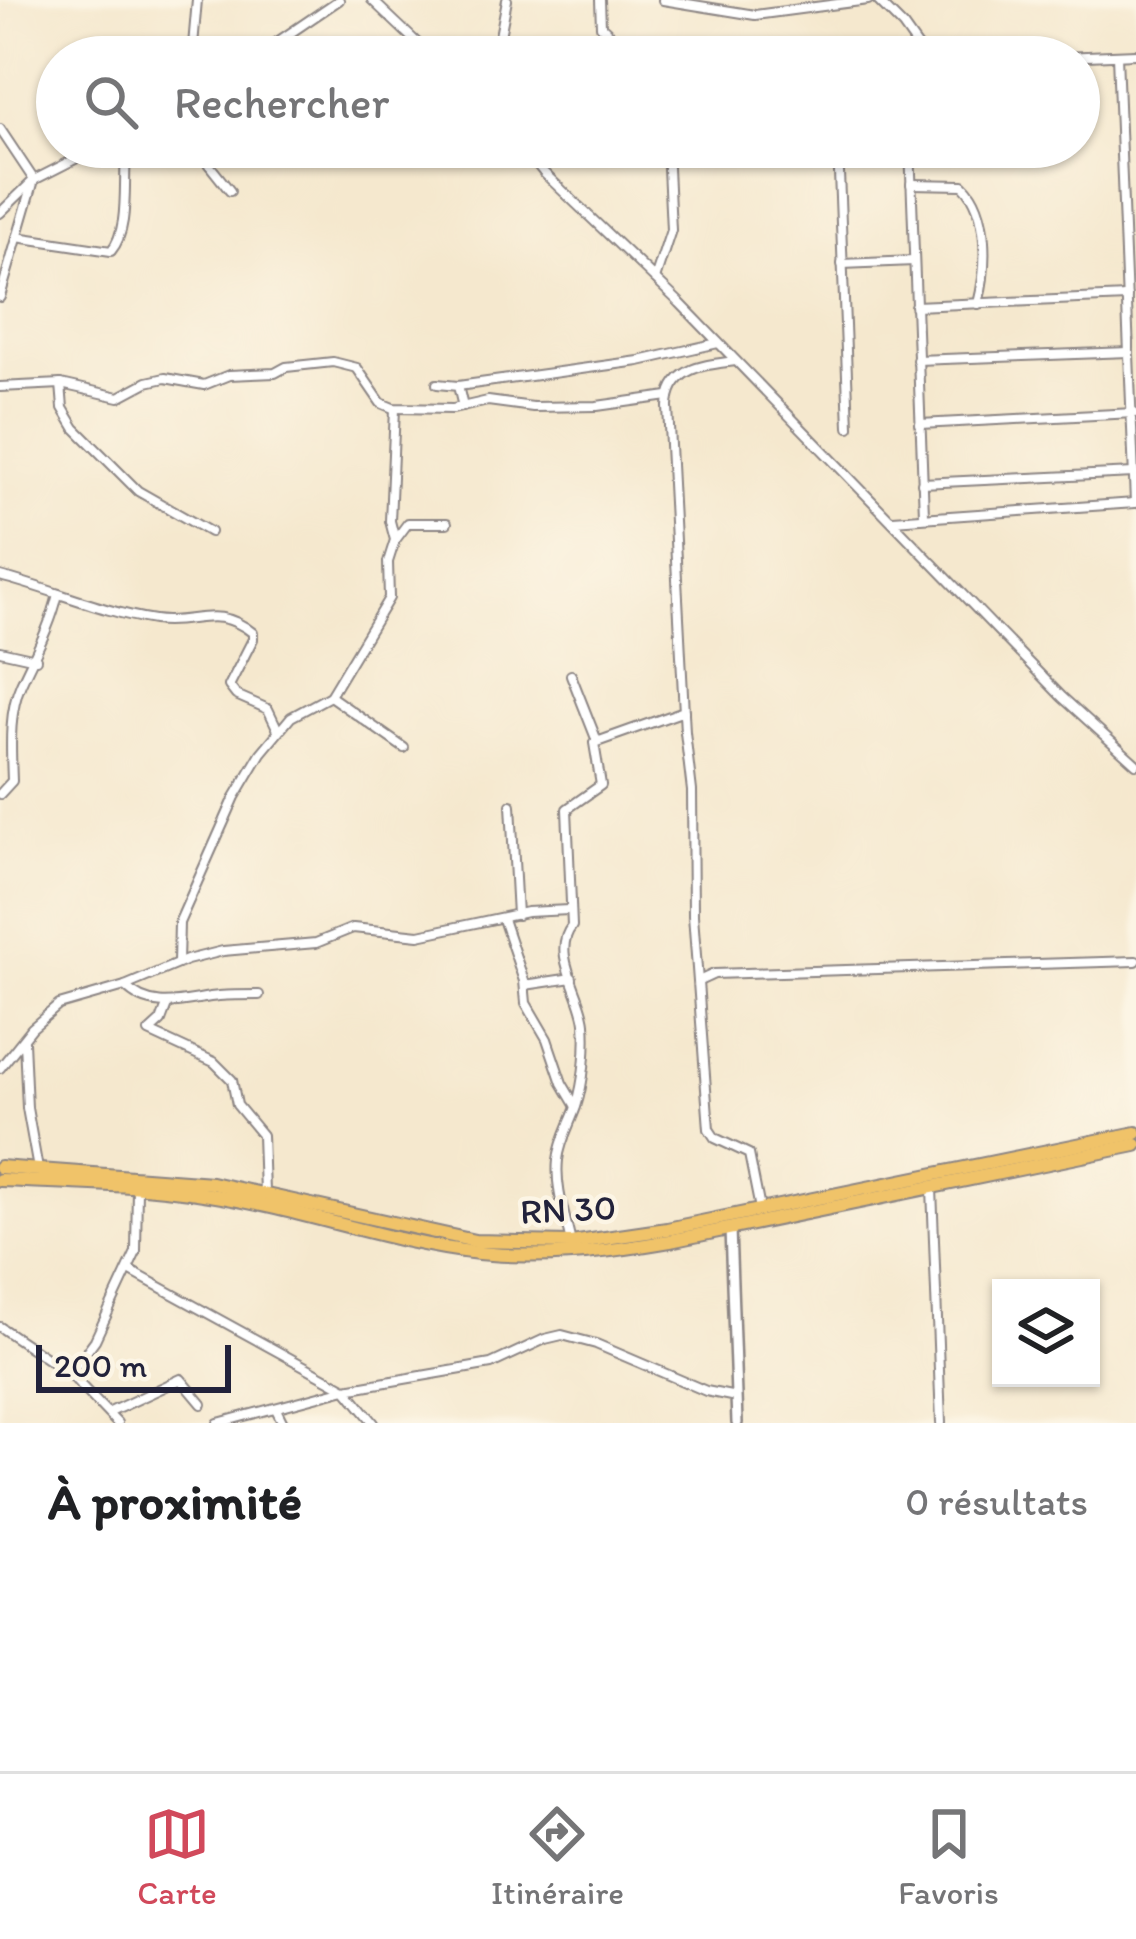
<!DOCTYPE html>
<html lang="fr">
<meta charset="utf-8">
<style>
body{margin:0;font-family:Itim,sans-serif;background:#f2f2f2;color:#202124}
.controls{position:absolute;right:36px;bottom:36px;display:grid;overflow:hidden;border-radius:0px;box-shadow:0 3px 9px #0004}
.controls button{width:108px;height:108px;display:grid;place-items:center;padding:0;border:0;border-bottom:3px solid #e0e0e0;background:#fff;color:#202124;font:60px sans-serif}
.scale{position:absolute;left:36px;bottom:30px;width:195px;box-sizing:border-box;padding-left:12px;border:6px solid #22223b;border-top:0;font-size:33px;line-height:42px;white-space:nowrap;color:#22223b;-webkit-text-stroke:9px #fcf5e5;paint-order:stroke}
.list{margin:0;padding:0;list-style:none}
h2{display:flex;justify-content:space-between;align-items:center;height:156px;margin:0;padding:0 48px;font-size:51px}
h2 small{font-size:39px;font-weight:400;color:#757577}
.icon{flex:none;width:66px;height:66px;fill:none;stroke:currentColor;stroke-width:2;stroke-linecap:round;stroke-linejoin:round}
.map{position:relative;flex:none;width:1136px;height:1423px;overflow:hidden}
.search{position:absolute;background:#fff;box-shadow:0 3px 9px #0004;left:36px;right:36px;top:36px;height:132px;display:flex;align-items:center;gap:30px;box-sizing:border-box;padding:0 42px;border-radius:66px;color:#757577;font-size:45px}
.sheet{height:348px;background:#fff}
nav{display:flex;justify-content:space-around;align-items:center;box-sizing:border-box;height:168px;border-top:3px solid #e0e0e0;background:#fff;font-size:33px;color:#757577}
nav a{display:grid;justify-items:center;gap:6px}
nav .on{color:#d1495b}
.map>svg:first-child{display:block}
.lines{fill:none;stroke-linecap:round;stroke-linejoin:round}
.minor-casing{stroke:#8c8584;stroke-width:12}
.tertiary-casing{stroke:#8c8584;stroke-width:14}
.primary-casing{stroke:#8c8584;stroke-width:16}
.minor{stroke:#fff;stroke-width:8}
.tertiary{stroke:#fff;stroke-width:9}
.primary{stroke:#f0c369;stroke-width:12}
.labels{text-anchor:middle;dominant-baseline:central;stroke-width:9;stroke-linejoin:round;paint-order:stroke}
.street-label{font-size:36px;fill:#22223b;stroke:#fcf5e5}
</style>
<div class="map">
<svg width="1136" height="1423" viewBox="0 0 1136 1423">
<rect width="100%" height="100%" fill="#fcf5e5"/>
<filter id="ink" filterUnits="userSpaceOnUse"><feTurbulence type="fractalNoise" baseFrequency=".00833" numOctaves="2"/><feDisplacementMap in="SourceGraphic" scale="24" xChannelSelector="R" yChannelSelector="G"/><feConvolveMatrix kernelMatrix="1 2 1 2 8 2 1 2 1" color-interpolation-filters="sRGB"/></filter>
<filter id="wash" filterUnits="userSpaceOnUse"><feTurbulence type="fractalNoise" baseFrequency=".004" numOctaves="4" result="noise"/><feDisplacementMap in="SourceGraphic" scale="48" xChannelSelector="R" yChannelSelector="G"/><feGaussianBlur stdDeviation="2.7" result="paint"/><feColorMatrix in="noise" values="0 0 0 0 0 0 0 0 0 0 0 0 0 0 0 0 0 1.4 0 .05"/><feComposite in="paint" operator="in"/></filter>
<g filter="url(#wash)">
<rect width="100%" height="100%" fill="#f5e8ce"/>
</g>
<g filter="url(#ink)">
<g class="lines">
<defs>
<g id="minor">
<path d="M 372,0 L 432,57"/>
<path d="M 600,0 L 601,26 L 634,57"/>
<path d="M 663,0 L 755,15 L 868,0"/>
<path d="M 877,0 L 903,26 L 925,57"/>
<path d="M 1117,55 L 1135,503"/>
<path d="M 192,57 L 197,0"/>
<path d="M 255,57 L 339,0"/>
<path d="M 496,57 L 507,0"/>
<path d="M 1062,57 L 1136,54"/>
<path d="M 0,129 L 34,180 L 0,297"/>
<path d="M 195,147 L 230,191"/>
<path d="M 523,147 L 544,173 L 680,303 L 1062,697 L 1136,764"/>
<path d="M 838,147 L 849,427"/>
<path d="M 910,147 L 924,515"/>
<path d="M 911,184 L 963,185 C 990,211 987,269 978,304"/>
<path d="M 0,213 L 34,180 L 99,147"/>
<path d="M 17,237 L 111,251 C 131,228 122,178 127,147"/>
<path d="M 842,264 L 914,261"/>
<path d="M 655,279 L 671,230 L 667,147"/>
<path d="M 915,306 L 1127,297"/>
<path d="M 917,360 L 1129,352"/>
<path d="M 735,361 C 706,365 669,366 668,407 L 685,732 L 692,791 L 693,915 L 709,1129 L 715,1138 L 749,1154 L 760,1209"/>
<path d="M 61,384 L 63,408 L 75,428 L 138,491 L 210,532"/>
<path d="M 437,384 L 458,386 L 463,407"/>
<path d="M 458,386 L 639,361 L 718,343"/>
<path d="M 0,387 L 61,384 L 119,397 L 147,382 L 165,378 L 204,385 L 229,375 L 275,373 L 286,367 L 333,362 L 357,368 L 381,403 L 393,408 L 453,409 L 488,401 L 533,407 L 597,406 L 668,396"/>
<path d="M 920,424 L 1134,413"/>
<path d="M 922,483 L 1134,473"/>
<path d="M 893,520 L 1135,503"/>
<path d="M 396,539 L 408,523 L 447,523"/>
<path d="M 0,576 C 51,589 102,612 154,620 C 193,626 216,603 253,633 L 253,639 L 229,686 L 236,695 L 268,709 L 278,730"/>
<path d="M 0,651 L 36,659"/>
<path d="M 571,675 L 597,741"/>
<path d="M 330,696 L 404,748"/>
<path d="M 0,794 L 12,781 C 11,750 8,713 21,684 C 35,653 50,628 58,594"/>
<path d="M 511,805 L 517,915"/>
<path d="M 503,919 L 524,981 L 526,1003 L 547,1039 L 562,1083 L 575,1105"/>
<path d="M 178,963 L 179,923 L 235,797 L 261,753 L 291,717 L 330,696 L 389,598 L 388,562 L 395,540 L 390,521 L 395,409"/>
<path d="M 701,980 L 714,974 L 1136,961"/>
<path d="M 525,985 L 572,978"/>
<path d="M 125,986 C 152,1014 187,999 219,996 C 232,995 246,995 259,995"/>
<path d="M 167,1005 L 161,1021 L 149,1032 L 214,1062 L 232,1080 L 237,1105 L 262,1135 L 264,1192"/>
<path d="M 24,1041 L 27,1108 L 38,1169"/>
<path d="M 0,1068 L 32,1028 L 59,1005 L 125,986 L 187,960 L 223,951 L 316,943 L 353,928 L 419,935 L 527,912 L 569,910"/>
<path d="M 932,1188 L 941,1423"/>
<path d="M 571,1243 C 565,1216 555,1187 558,1160 C 560,1141 570,1124 576,1107 C 584,1082 587,1048 585,1023 C 582,993 550,953 572,926 L 567,809 L 601,785 L 594,743 L 684,711"/>
<path d="M 129,1270 L 346,1389 L 374,1423"/>
<path d="M 0,1327 L 70,1374 L 117,1423"/>
<path d="M 70,1374 L 95,1340 L 136,1252 L 137,1187"/>
<path d="M 276,1409 L 283,1423"/>
<path d="M 108,1413 L 181,1379 L 202,1404"/>
<path d="M 218,1423 L 346,1389 L 491,1364 L 545,1339 L 562,1335 L 596,1344 L 706,1391 L 736,1397"/>
</g>
<path id="tertiary" d="M 730,1229 L 737,1423"/>
<g id="primary">
<path d="M 0,1167 L 212,1183 L 475,1241 L 571,1243 L 667,1229 L 1136,1133"/>
<path d="M 0,1180 C 70,1183 141,1184 210,1195 C 301,1209 388,1243 479,1253 C 543,1260 607,1252 670,1241 L 1136,1145"/>
</g>
</defs>
<use href="#minor" class="minor-casing"/>
<use href="#tertiary" class="tertiary-casing"/>
<use href="#primary" class="primary-casing"/>
<use href="#minor" class="minor"/>
<use href="#tertiary" class="tertiary"/>
<use href="#primary" class="primary"/>
</g>
</g>
<g class="labels">
<g class="street-label">
<text transform="translate(568 1209) rotate(-3)">RN 30</text>
</g>
</g>
</svg>
<div class="controls">
<button><svg class="icon" aria-label="layers" viewBox="0 0 24 24"><path d="M12 4l9 5-9 5-9-5zM3 14l9 5 9-5"/></svg></button>
</div>
<div class="scale">200 m</div>
<div class="search"><svg class="icon" aria-label="search" viewBox="0 0 24 24"><circle cx="10" cy="10" r="6"/><path d="M15 15l6 6"/></svg>Rechercher</div>
</div>
<section class="sheet">
<h2>À proximité<small>0 résultats</small></h2>
<ul class="list">
</ul>
</section>
<nav>
<a class="on"><svg class="icon" aria-label="map" viewBox="0 0 24 24"><path d="M3 6l6-2 6 2 6-2v14l-6 2-6-2-6 2zM9 4v14M15 6v14"/></svg>Carte</a>
<a><svg class="icon" aria-label="directions" viewBox="0 0 24 24"><path d="M12 3l9 9-9 9-9-9zM9 14v-3h6M13 9l2 2-2 2"/></svg>Itinéraire</a>
<a><svg class="icon" aria-label="saved" viewBox="0 0 24 24"><path d="M7 4h10v16l-5-4-5 4z"/></svg>Favoris</a>
</nav>
